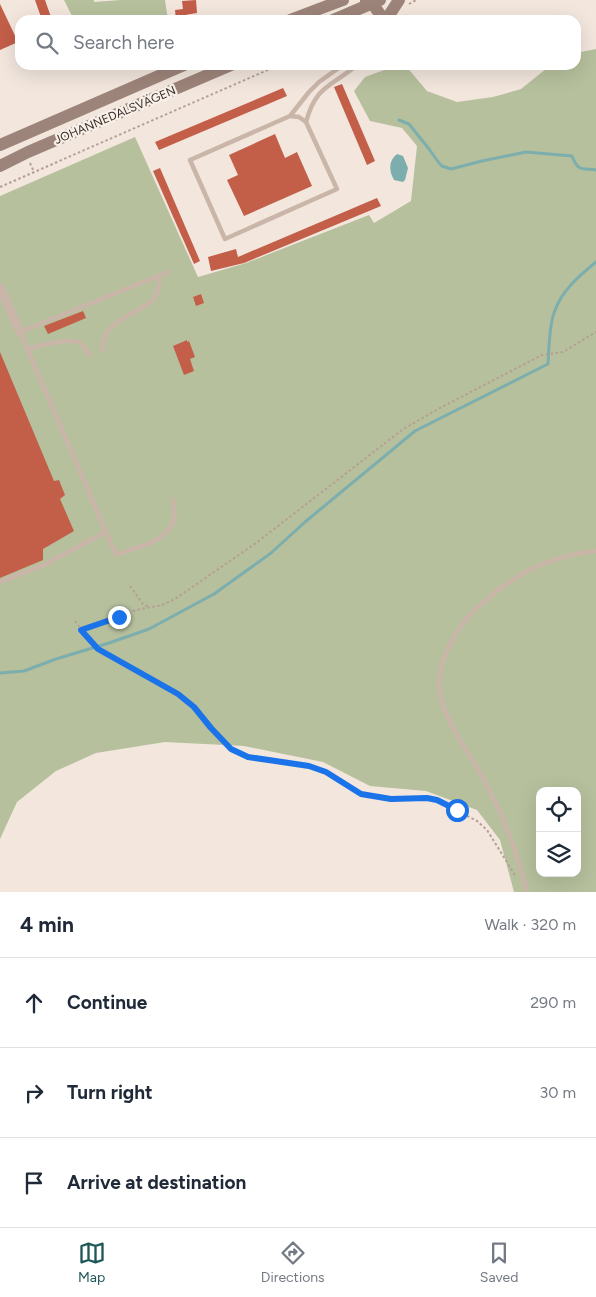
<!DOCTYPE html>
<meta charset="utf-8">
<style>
body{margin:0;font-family:Figtree,sans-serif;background:#f6f6f7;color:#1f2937}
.controls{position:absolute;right:15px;bottom:15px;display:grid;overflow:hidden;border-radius:10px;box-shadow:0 5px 20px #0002}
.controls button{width:45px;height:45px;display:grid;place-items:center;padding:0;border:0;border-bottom:1px solid #e0e1e3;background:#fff;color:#1f2937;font:25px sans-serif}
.stop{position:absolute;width:15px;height:15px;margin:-11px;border:4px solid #1a73e8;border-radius:50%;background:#fff}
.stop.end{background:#1a73e8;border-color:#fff;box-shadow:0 1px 5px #0008}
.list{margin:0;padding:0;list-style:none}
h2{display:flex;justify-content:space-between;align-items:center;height:65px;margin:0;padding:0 20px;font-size:21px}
h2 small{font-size:16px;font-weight:400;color:#747a83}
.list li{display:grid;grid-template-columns:32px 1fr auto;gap:15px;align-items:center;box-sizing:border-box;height:90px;padding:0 20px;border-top:1px solid #e0e1e3}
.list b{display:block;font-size:19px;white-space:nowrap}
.list em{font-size:16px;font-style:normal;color:#747a83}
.icon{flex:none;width:28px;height:28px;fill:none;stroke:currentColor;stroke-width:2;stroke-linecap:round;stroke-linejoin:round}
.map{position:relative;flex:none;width:596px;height:892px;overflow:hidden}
.search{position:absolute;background:#fff;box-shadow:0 5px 20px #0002;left:15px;right:15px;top:15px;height:55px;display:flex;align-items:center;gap:12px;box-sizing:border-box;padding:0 18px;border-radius:15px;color:#747a83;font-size:19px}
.sheet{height:335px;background:#fff}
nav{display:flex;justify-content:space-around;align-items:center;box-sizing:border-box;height:70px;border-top:1px solid #e0e1e3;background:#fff;font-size:14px;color:#747a83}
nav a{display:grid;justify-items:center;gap:2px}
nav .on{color:#1f5757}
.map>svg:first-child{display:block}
.green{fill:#b7c09d;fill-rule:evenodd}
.water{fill:#7caead}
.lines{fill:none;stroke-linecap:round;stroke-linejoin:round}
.stream{stroke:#7caead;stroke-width:3}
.building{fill:#c35e49}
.path{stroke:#b59f93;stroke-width:2;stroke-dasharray:2.5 2.5;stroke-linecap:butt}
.lane{stroke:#cab5a9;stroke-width:4.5}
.street{stroke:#cab5a9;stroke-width:9}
.secondary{stroke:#9d847a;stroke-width:12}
.route{stroke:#1a73e8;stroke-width:6}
.labels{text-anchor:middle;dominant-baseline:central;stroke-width:4.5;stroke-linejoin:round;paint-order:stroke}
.street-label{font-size:12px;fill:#372c28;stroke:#f9f1e9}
</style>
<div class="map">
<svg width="596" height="892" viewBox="0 0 596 892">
<rect width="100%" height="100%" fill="#f2e6dd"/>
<g class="green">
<path d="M 64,0 L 94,0 L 94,2 L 121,0 L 165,0 L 168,20 L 74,20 Z"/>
<path d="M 596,49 L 596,892 L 514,892 L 500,840 L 477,810 L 426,791 L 370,786 L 323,762 L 244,746 L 165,742 L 96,753 L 56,771 L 17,802 L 0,839 L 0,196 L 135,137 L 198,277 L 246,263 L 369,215 L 374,223 L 411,201 L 417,146 L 402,128 L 370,121 L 354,91 L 365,77 L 398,65 L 405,65 L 427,91 L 457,102 L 493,97 L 521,89 L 551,65 L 576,65 L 576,53 ZM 540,791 L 577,791 L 577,873 L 540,873 Z"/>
</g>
<path class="water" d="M 397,154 L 403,156 L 408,168 L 405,180 L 403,182 L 394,180 C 389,171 388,161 397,154 Z"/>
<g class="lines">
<g class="stream">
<path d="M 399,120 L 409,124 L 429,149 L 439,163 L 442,166 L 451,169 L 482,161 L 526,152 L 572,156 C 578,172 582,168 596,170"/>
<path d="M 0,673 L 24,671 L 56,659 L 109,643 L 149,629 L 214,594 L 271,553 L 305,522 L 415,431 L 548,364 C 549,349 549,327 554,313 C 561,291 579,276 596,262"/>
</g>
</g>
<g class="building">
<path d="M 35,0 L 45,0 L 52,20 L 42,20 Z"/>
<path d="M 196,0 L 197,13 L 185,15 L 185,20 L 176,20 L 175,10 L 183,9 L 182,1 Z"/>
<path d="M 0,4 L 18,42 L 0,50 Z"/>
<path d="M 342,84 L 375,161 L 367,165 L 334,87 Z"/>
<path d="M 283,88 L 287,96 L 159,150 L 155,142 Z"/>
<path d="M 275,134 L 285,158 L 297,152 L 312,186 L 244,216 L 227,180 L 238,175 L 229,155 Z"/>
<path d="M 160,168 L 200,261 L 194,264 L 153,171 Z"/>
<path d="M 377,198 L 381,206 L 244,263 L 211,271 L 208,257 L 236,249 L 238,257 Z"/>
<path d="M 201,294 L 204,303 L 196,306 L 193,297 Z"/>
<path d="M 83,311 L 86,318 L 48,334 L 44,326 Z"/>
<path d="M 187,340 L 187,342 L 189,341 L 195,357 L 190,359 L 194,371 L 184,375 L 173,346 Z"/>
<path d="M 0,352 L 54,481 L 59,480 L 65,495 L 60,499 L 74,531 L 43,549 L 43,560 L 0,578 Z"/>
</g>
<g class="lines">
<g class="path">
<path d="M 409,4 L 416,0"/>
<path d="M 30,163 L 34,172"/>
<path d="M 0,187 L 279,65"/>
<path d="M 130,586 L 143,604 L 149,607"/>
<path d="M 75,621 L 93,645 L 98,649 L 178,694 L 194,707 L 211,729 L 231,749 L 248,757 L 309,766 L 326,772 L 361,793 L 391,799 L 427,798 L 437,800 L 477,821 L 487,830 L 515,875"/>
<path d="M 81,630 L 136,610 L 162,605 L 175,599 L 256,543 L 402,430 L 440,408 L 542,355 L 563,352 L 596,332"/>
</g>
<g class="lane">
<path d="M 290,116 L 299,117 L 306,122 L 337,189 L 225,239 L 190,160 L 290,116 L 309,92 L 319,82 L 343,65"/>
<path d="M 306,122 C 316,85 331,87 357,65"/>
<path d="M 168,272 L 20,332 L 116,555 C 143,545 186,538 172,499"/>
<path d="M 27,349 C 39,346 69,337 80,343 C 84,346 87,352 90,355"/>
<path d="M 103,350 C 98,323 138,314 153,300 C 159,291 160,285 159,275"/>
<path d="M 0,582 L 46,564 L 105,532"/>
<path d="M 527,892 C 518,854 505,820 487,785 C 472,757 452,733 442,702 C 432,674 450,639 467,618 C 472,612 478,607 484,602 C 515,573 554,555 596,551"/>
</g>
<path class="street" d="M 0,287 L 20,332"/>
<g class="secondary">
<path d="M 366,1 L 372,3 L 384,20"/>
<path d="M 290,20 L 343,0"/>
<path d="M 333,20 L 380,0"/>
<path d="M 386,20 L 399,0"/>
<path d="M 0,145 L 184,65"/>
<path d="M 0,166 L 28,152 L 231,65"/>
</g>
</g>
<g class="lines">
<path class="route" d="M 119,617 L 81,630 L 98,649 L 178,694 L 194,707 L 211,728 L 231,749 L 248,757 L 309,766 L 326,772 L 361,794 L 391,799 L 427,798 L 437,800 L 457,810"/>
</g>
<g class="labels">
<g class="street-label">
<text transform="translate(115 115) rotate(-23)">JOHANNEDALSVÄGEN</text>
</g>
</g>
</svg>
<div class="controls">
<button><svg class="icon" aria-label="locate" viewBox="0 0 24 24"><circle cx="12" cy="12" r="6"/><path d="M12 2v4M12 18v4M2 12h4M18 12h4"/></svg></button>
<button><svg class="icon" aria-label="layers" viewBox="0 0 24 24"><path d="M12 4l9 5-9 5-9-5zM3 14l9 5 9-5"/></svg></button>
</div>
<div class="stop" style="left:457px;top:810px"></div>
<div class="stop end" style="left:119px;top:617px"></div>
<div class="search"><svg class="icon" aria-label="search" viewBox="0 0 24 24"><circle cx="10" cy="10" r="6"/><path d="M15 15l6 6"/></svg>Search here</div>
</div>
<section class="sheet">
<h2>4 min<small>Walk · 320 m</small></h2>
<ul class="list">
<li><svg class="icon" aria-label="ahead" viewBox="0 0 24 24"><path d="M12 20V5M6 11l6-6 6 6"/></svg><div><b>Continue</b></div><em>290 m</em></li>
<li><svg class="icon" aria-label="right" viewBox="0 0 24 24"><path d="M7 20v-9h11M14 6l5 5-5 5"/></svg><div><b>Turn right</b></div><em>30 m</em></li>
<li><svg class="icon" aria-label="arrive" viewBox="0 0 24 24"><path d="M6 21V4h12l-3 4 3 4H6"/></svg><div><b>Arrive at destination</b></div></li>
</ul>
</section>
<nav>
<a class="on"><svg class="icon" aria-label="map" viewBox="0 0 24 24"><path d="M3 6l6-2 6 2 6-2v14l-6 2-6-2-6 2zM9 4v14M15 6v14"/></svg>Map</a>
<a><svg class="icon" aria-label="directions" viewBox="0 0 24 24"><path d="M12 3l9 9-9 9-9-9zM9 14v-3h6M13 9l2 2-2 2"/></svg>Directions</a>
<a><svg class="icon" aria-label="saved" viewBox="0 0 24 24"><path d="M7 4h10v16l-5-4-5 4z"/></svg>Saved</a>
</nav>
